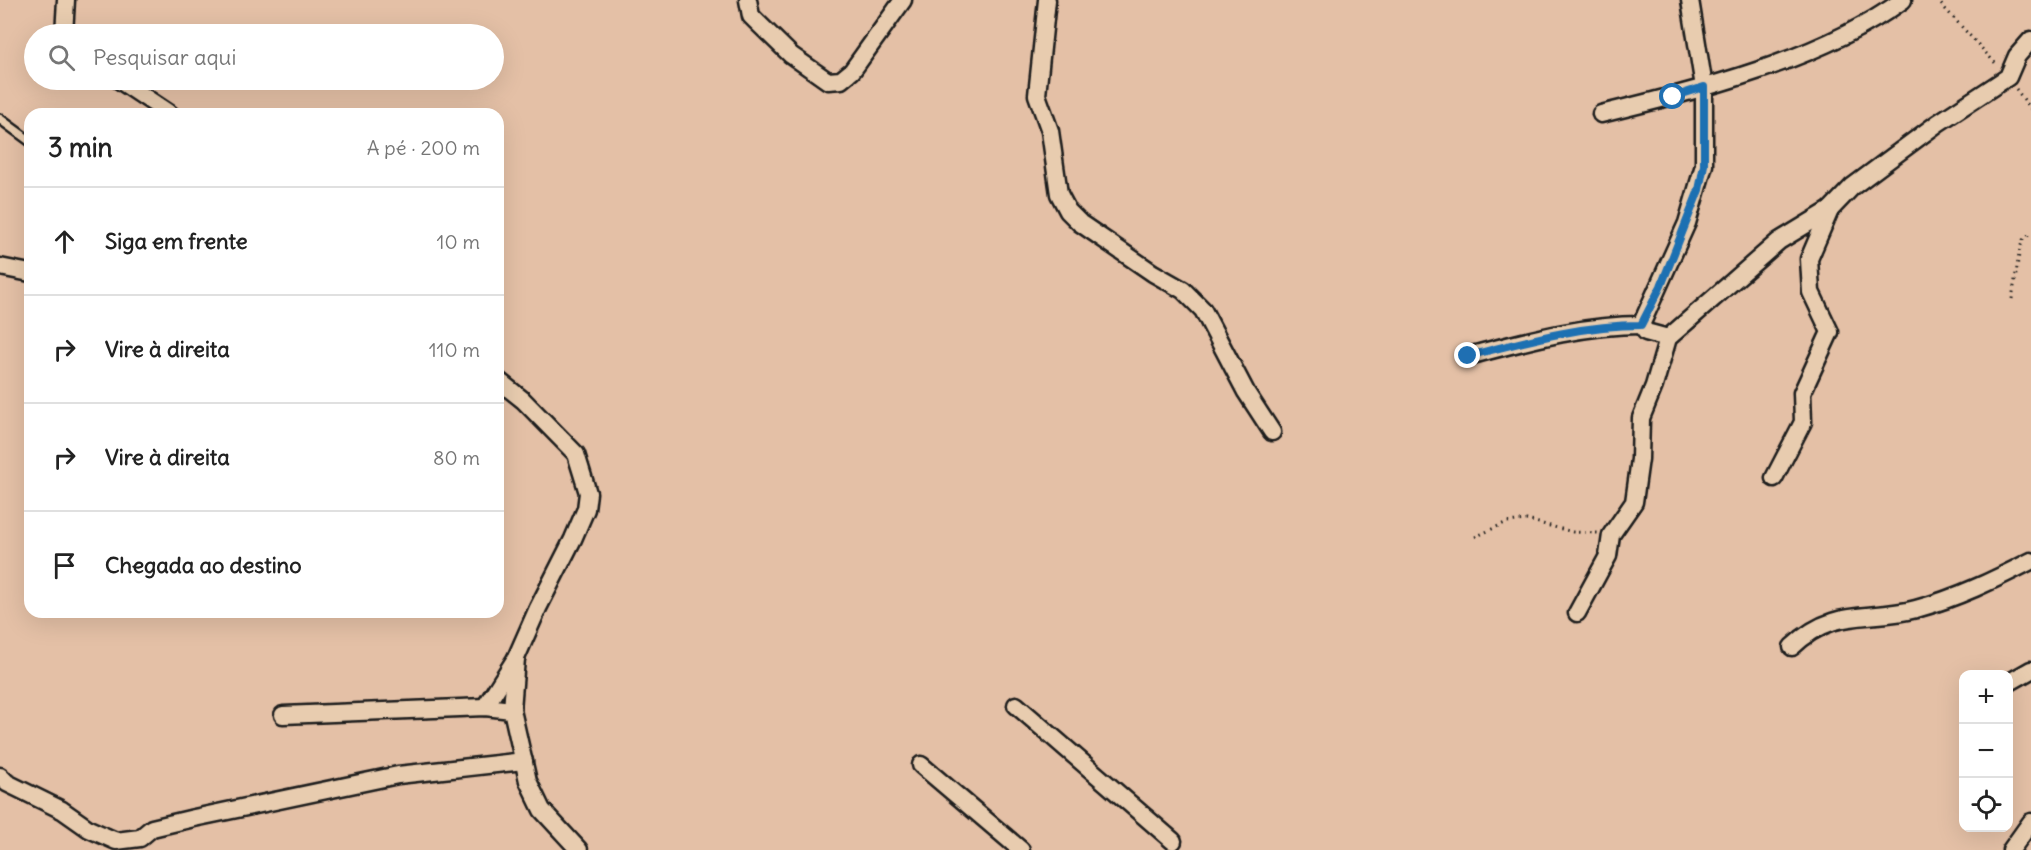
<!DOCTYPE html>
<html lang="pt">
<meta charset="utf-8">
<style>
body{margin:0;font-family:Delius,sans-serif;background:#f2f2f2;color:#222}
.controls{position:absolute;right:18px;bottom:18px;display:grid;overflow:hidden;border-radius:12px;box-shadow:0 6px 24px #0002}
.controls button{width:54px;height:54px;display:grid;place-items:center;padding:0;border:0;border-bottom:2px solid #e0e0e0;background:#fff;color:#222;font:30px sans-serif}
.stop{position:absolute;width:18px;height:18px;margin:-14px;border:4px solid #1f6fb2;border-radius:50%;background:#fff}
.stop.end{background:#1f6fb2;border-color:#fff;box-shadow:0 2px 6px #0008}
.list{margin:0;padding:0;list-style:none}
h2{display:flex;justify-content:space-between;align-items:center;height:78px;margin:0;padding:0 24px;font-size:26px}
h2 small{font-size:20px;font-weight:400;color:#767676}
.list li{display:grid;grid-template-columns:39px 1fr auto;gap:18px;align-items:center;box-sizing:border-box;height:108px;padding:0 24px;border-top:2px solid #e0e0e0}
.list b{display:block;font-size:22px;white-space:nowrap}
.list em{font-size:20px;font-style:normal;color:#767676}
.icon{flex:none;width:33px;height:33px;fill:none;stroke:currentColor;stroke-width:2;stroke-linecap:round;stroke-linejoin:round}
.map{position:relative;flex:none;width:2031px;height:850px;overflow:hidden}
.search{position:absolute;background:#fff;box-shadow:0 6px 24px #0002;left:24px;top:24px;width:480px;height:66px;display:flex;align-items:center;gap:15px;box-sizing:border-box;padding:0 21px;border-radius:33px;color:#767676;font-size:22px}
.panel{position:absolute;background:#fff;box-shadow:0 6px 24px #0002;left:24px;top:108px;width:480px;height:510px;border-radius:18px}
.map>svg:first-child{display:block}
.lines{fill:none;stroke-linecap:round;stroke-linejoin:round}
.service-casing{stroke:#1c1c1c;stroke-width:13}
.minor-casing{stroke:#1c1c1c;stroke-width:21}
.path{stroke:#1c1c1c;stroke-width:3;stroke-dasharray:1.5 4.5;stroke-linecap:butt}
.service{stroke:#e8ccaf;stroke-width:8}
.minor{stroke:#e8ccaf;stroke-width:16}
.route{stroke:#1f6fb2;stroke-width:8}
</style>
<div class="map">
<svg width="2031" height="850" viewBox="0 0 2031 850">
<rect width="100%" height="100%" fill="#e4c0a6"/>
<filter id="ink" filterUnits="userSpaceOnUse"><feTurbulence type="fractalNoise" baseFrequency=".0167" numOctaves="2"/><feDisplacementMap in="SourceGraphic" scale="12" xChannelSelector="R" yChannelSelector="G"/><feConvolveMatrix kernelMatrix="1 2 1 2 8 2 1 2 1" color-interpolation-filters="sRGB"/></filter>
<g filter="url(#ink)">
<g class="lines">
<defs>
<path id="service" d="M 0,119 L 30,141"/>
<g id="minor">
<path d="M 748,0 L 751,16 L 756,21 L 791,55 L 828,81 L 841,80 L 852,71 L 903,0"/>
<path d="M 1047,0 L 1037,95 L 1050,131 L 1059,194 L 1068,211 L 1080,223 L 1153,273 L 1183,290 L 1203,310 L 1246,392 L 1272,432"/>
<path d="M 64,34 L 66,0"/>
<path d="M 119,80 L 170,114"/>
<path d="M 1601,114 C 1699,90 1821,60 1903,0"/>
<path d="M 0,267 L 30,273"/>
<path d="M 1641,325 L 1687,223 L 1704,165 L 1704,87 L 1690,0"/>
<path d="M 1641,325 L 1646,332 L 1668,338"/>
<path d="M 1468,356 C 1526,341 1582,325 1641,325"/>
<path d="M 1774,478 L 1803,422 L 1802,393 L 1830,332 L 1811,292 L 1809,259 L 1830,210"/>
<path d="M 1577,613 L 1608,556 L 1611,535 L 1634,502 L 1640,459 L 1641,418 L 1654,386 L 1668,338 L 1779,241 L 1830,210 L 1852,187 L 1938,123 L 2008,77 L 2017,56 L 2031,40"/>
<path d="M 1792,647 C 1835,606 1867,622 1916,609 C 1957,598 1994,580 2031,561"/>
<path d="M 516,658 L 512,710 L 528,781 L 542,810 L 579,850"/>
<path d="M 2008,683 L 2031,670"/>
<path d="M 1016,705 L 1173,841"/>
<path d="M 485,707 L 516,658 L 538,608 L 573,539 L 586,509 L 588,493 L 576,454 L 523,400 L 498,380"/>
<path d="M 283,715 L 485,707 L 512,710"/>
<path d="M 921,765 L 1021,850"/>
<path d="M 0,776 L 7,783 L 62,810 L 89,829 L 116,841 L 140,838 L 152,828 L 194,818 L 398,775 L 524,761"/>
<path d="M 2011,850 L 2031,822"/>
</g>
</defs>
<use href="#service" class="service-casing"/>
<use href="#minor" class="minor-casing"/>
<g class="path">
<path d="M 1937,0 L 1997,65"/>
<path d="M 2016,89 L 2031,109"/>
<path d="M 2012,299 L 2020,248 L 2023,240 L 2031,233"/>
<path d="M 1475,537 L 1507,522 L 1527,520 L 1573,532 L 1598,533"/>
</g>
<use href="#service" class="service"/>
<use href="#minor" class="minor"/>
</g>
</g>
<g class="lines" filter="url(#ink)">
<path class="route" d="M 1468,356 C 1526,341 1582,325 1641,325 L 1661,286 L 1699,190 L 1704,165 L 1704,87 L 1673,97"/>
</g>
</svg>
<div class="controls">
<button>+</button>
<button>−</button>
<button><svg class="icon" aria-label="locate" viewBox="0 0 24 24"><circle cx="12" cy="12" r="6"/><path d="M12 2v4M12 18v4M2 12h4M18 12h4"/></svg></button>
</div>
<div class="stop" style="left:1673px;top:97px"></div>
<div class="stop end" style="left:1468px;top:356px"></div>
<div class="search"><svg class="icon" aria-label="search" viewBox="0 0 24 24"><circle cx="10" cy="10" r="6"/><path d="M15 15l6 6"/></svg>Pesquisar aqui</div>
<section class="panel">
<h2>3 min<small>A pé · 200 m</small></h2>
<ul class="list">
<li><svg class="icon" aria-label="ahead" viewBox="0 0 24 24"><path d="M12 20V5M6 11l6-6 6 6"/></svg><div><b>Siga em frente</b></div><em>10 m</em></li>
<li><svg class="icon" aria-label="right" viewBox="0 0 24 24"><path d="M7 20v-9h11M14 6l5 5-5 5"/></svg><div><b>Vire à direita</b></div><em>110 m</em></li>
<li><svg class="icon" aria-label="right" viewBox="0 0 24 24"><path d="M7 20v-9h11M14 6l5 5-5 5"/></svg><div><b>Vire à direita</b></div><em>80 m</em></li>
<li><svg class="icon" aria-label="arrive" viewBox="0 0 24 24"><path d="M6 21V4h12l-3 4 3 4H6"/></svg><div><b>Chegada ao destino</b></div></li>
</ul>
</section>
</div>
